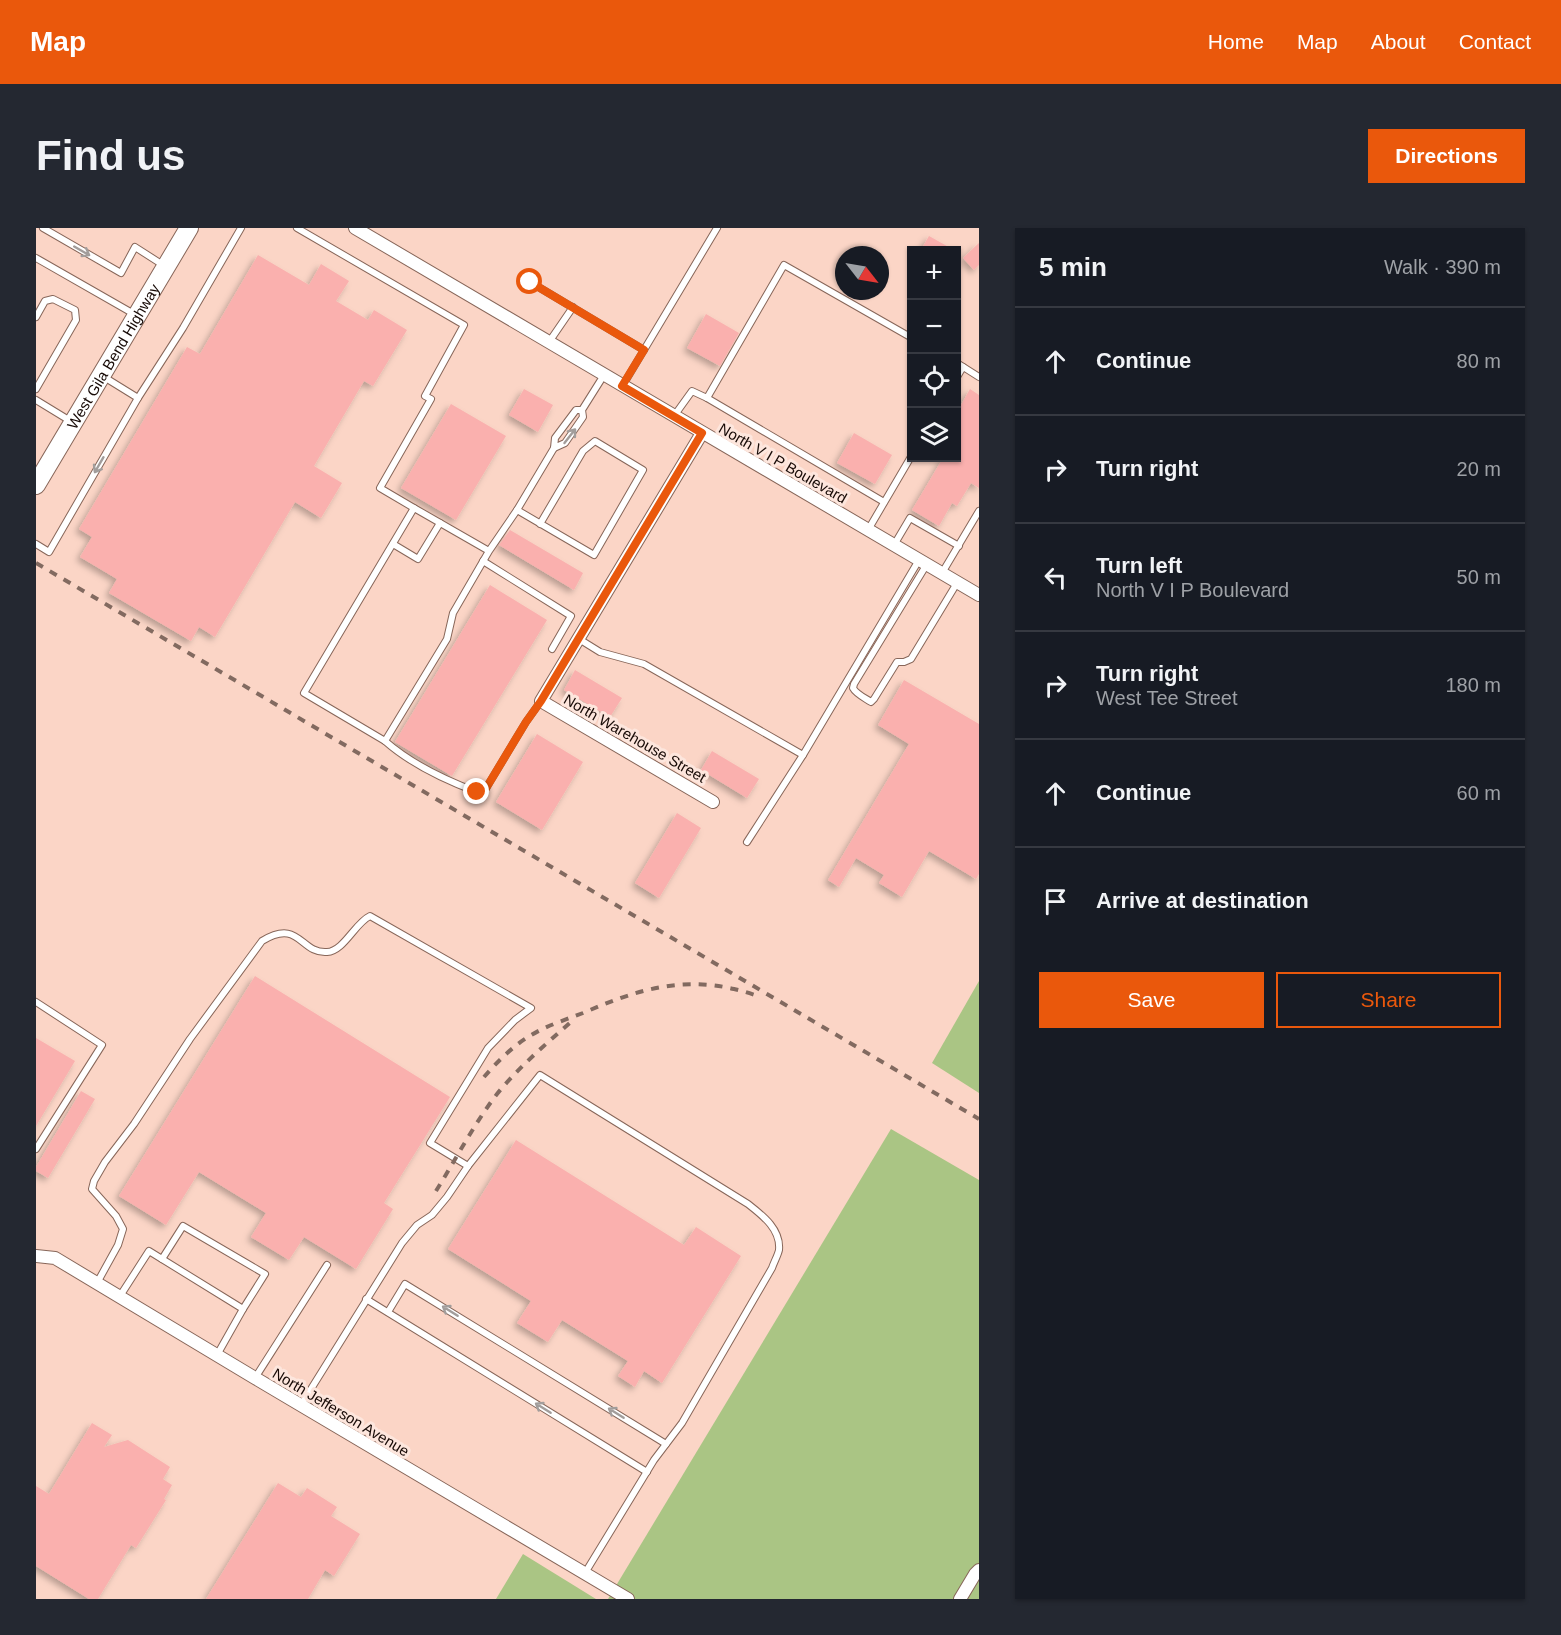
<!DOCTYPE html>
<meta charset="utf-8">
<style>
body{margin:0;font-family:Helvetica,sans-serif;background:#242831;color:#f1f3f6}
.controls{position:absolute;right:18px;top:18px;display:grid;overflow:hidden;border-radius:0px;box-shadow:0 2px 4px #0004}
.controls button{width:54px;height:54px;display:grid;place-items:center;padding:0;border:0;border-bottom:2px solid #363941;background:#171b24;color:#f1f3f6;font:30px sans-serif}
.compass{position:absolute;left:799px;top:18px;width:54px;height:54px;border-radius:50%;background:#171b24;box-shadow:0 2px 4px #0004;rotate:121deg}
.stop{position:absolute;width:18px;height:18px;margin:-14px;border:4px solid #ea580c;border-radius:50%;background:#fff}
.stop.end{background:#ea580c;border-color:#fff;box-shadow:0 2px 6px #0008}
.list{margin:0;padding:0;list-style:none}
h2{display:flex;justify-content:space-between;align-items:center;height:78px;margin:0;padding:0 24px;font-size:26px}
h2 small{font-size:20px;font-weight:400;color:#9ea1a6}
.list li{display:grid;grid-template-columns:39px 1fr auto;gap:18px;align-items:center;box-sizing:border-box;height:108px;padding:0 24px;border-top:2px solid #363941}
.list b{display:block;font-size:22px;white-space:nowrap}
.list p{margin:0;font-size:20px;white-space:nowrap;color:#9ea1a6}
.list em{font-size:20px;font-style:normal;color:#9ea1a6}
.actions{display:flex;gap:12px;padding:18px 24px}
.actions a{flex:1;padding:14px 0;border:2px solid #ea580c;border-radius:0px;text-align:center;font-size:21px;color:#ea580c}
.actions .main{background:#ea580c;color:#fff}
.icon{flex:none;width:33px;height:33px;fill:none;stroke:currentColor;stroke-width:2;stroke-linecap:round;stroke-linejoin:round}
.map{position:relative;flex:none;width:943px;height:1371px;overflow:hidden;border-radius:0px}
header{display:flex;align-items:center;gap:36px;box-sizing:border-box;height:84px;padding:0 30px;background:#ea580c;color:#fff}
header strong{font-size:28px}
nav{display:flex;gap:33px;margin-inline-start:auto;font-size:21px}
.intro{display:flex;align-items:center;justify-content:space-between;box-sizing:border-box;height:144px;padding:0 36px}
h1{margin:0;font-size:42px}
.button{padding:15px 27px;border-radius:0px;background:#ea580c;color:#fff;font-size:21px;font-weight:700}
main{display:flex;gap:36px;padding:0 36px}
aside{flex:1;background:#171b24;border-radius:0px;box-shadow:0 2px 4px #0004}
.map>svg:first-child{display:block}
.green{fill:#aac584}
.building{fill:#fab0ae;filter:url(#shadow)}
.lines{fill:none;stroke-linecap:round;stroke-linejoin:round}
.lane-casing{stroke:#876659;stroke-width:8}
.street-casing{stroke:#876659;stroke-width:14}
.primary-casing{stroke:#876659;stroke-width:20}
.lane{stroke:#fff;stroke-width:6}
.street{stroke:#fff;stroke-width:12}
.primary{stroke:#fff;stroke-width:18}
.rail{stroke:#826a60;stroke-width:4;stroke-dasharray:8 8;stroke-linecap:butt}
.oneway{stroke:#a29d9b}
.route{stroke:#ea580c;stroke-width:8}
.labels{text-anchor:middle;dominant-baseline:central;stroke-width:6;stroke-linejoin:round;paint-order:stroke}
.street-label{font-size:15px;fill:#170a06;stroke:#fde6dd}
</style>
<header>
<strong>Map</strong>
<nav><a>Home</a><a>Map</a><a>About</a><a>Contact</a></nav>
</header>
<div class="intro"><h1>Find us</h1><a class="button">Directions</a></div>
<main>
<div class="map">
<svg width="943" height="1371" viewBox="0 0 943 1371">
<defs>
<filter id="shadow"><feDropShadow dx="-3.5" dy="3.5" stdDeviation="3" flood-color="#0004"/></filter>
</defs>
<rect width="100%" height="100%" fill="#fbd5c6"/>
<g class="green">
<path d="M 943,753 L 943,865 L 896,835 Z"/>
<path d="M 855,901 L 943,952 L 943,1371 L 572,1371 Z"/>
<path d="M 487,1326 L 560,1371 L 460,1371 Z"/>
</g>
<g class="building">
<path d="M 893,8 L 918,22 L 885,22 Z"/>
<path d="M 943,15 L 943,37 L 938,42 L 927,30 Z"/>
<path d="M 222,27 L 273,57 L 285,36 L 313,53 L 300,73 L 332,92 L 338,82 L 371,102 L 337,158 L 328,153 L 278,238 L 306,255 L 285,290 L 259,274 L 179,409 L 163,399 L 155,413 L 73,365 L 81,351 L 44,329 L 56,309 L 43,301 L 151,119 L 164,126 Z"/>
<path d="M 670,86 L 703,105 L 684,138 L 651,120 Z"/>
<path d="M 488,161 L 517,177 L 502,204 L 473,187 Z"/>
<path d="M 934,161 L 943,167 L 943,260 L 935,255 L 921,278 L 916,275 L 903,298 L 876,282 L 907,230 L 921,230 L 921,184 Z"/>
<path d="M 415,176 L 470,208 L 420,292 L 365,260 Z"/>
<path d="M 818,205 L 856,227 L 839,256 L 801,235 Z"/>
<path d="M 474,302 L 547,345 L 538,362 L 463,317 Z"/>
<path d="M 454,357 L 511,392 L 416,548 L 359,514 Z"/>
<path d="M 539,442 L 586,470 L 574,489 L 528,462 Z"/>
<path d="M 868,452 L 943,496 L 943,646 L 940,651 L 893,623 L 866,669 L 843,655 L 848,647 L 820,630 L 803,659 L 792,652 L 873,516 L 842,497 Z"/>
<path d="M 501,506 L 547,534 L 506,602 L 460,574 Z"/>
<path d="M 676,523 L 723,551 L 711,570 L 665,542 Z"/>
<path d="M 641,585 L 665,600 L 623,670 L 599,655 Z"/>
<path d="M 219,748 L 414,869 L 348,975 L 357,981 L 320,1041 L 268,1009 L 253,1032 L 215,1009 L 230,985 L 163,944 L 130,997 L 83,968 Z"/>
<path d="M 0,810 L 39,833 L 0,898 Z"/>
<path d="M 45,863 L 59,871 L 12,950 L 0,943 L 0,939 Z"/>
<path d="M 480,912 L 648,1017 L 660,999 L 705,1028 L 626,1155 L 608,1143 L 599,1159 L 582,1148 L 592,1133 L 526,1092 L 512,1114 L 481,1095 L 495,1073 L 412,1021 Z"/>
<path d="M 56,1195 L 76,1207 L 68,1219 L 92,1212 L 134,1239 L 127,1251 L 136,1257 L 128,1271 L 130,1272 L 100,1320 L 95,1317 L 62,1371 L 53,1371 L 0,1338 L 0,1258 L 13,1266 Z"/>
<path d="M 242,1255 L 265,1269 L 271,1260 L 301,1279 L 295,1288 L 324,1306 L 298,1348 L 289,1342 L 272,1371 L 170,1371 Z"/>
</g>
<g class="lines">
<defs>
<g id="lane">
<path d="M 7,0 L 85,45 L 99,19 L 127,37"/>
<path d="M 261,0 L 428,97 L 389,168 L 395,171 L 344,260 L 378,280"/>
<path d="M 0,30 L 98,86"/>
<path d="M 494,54 L 608,122"/>
<path d="M 0,89 L 9,73 L 17,71 L 39,82 L 40,92 L 0,161"/>
<path d="M 513,114 L 537,79"/>
<path d="M 921,135 L 943,149"/>
<path d="M 921,149 L 927,139"/>
<path d="M 587,157 L 681,0"/>
<path d="M 102,170 L 147,100 L 205,0"/>
<path d="M 671,170 L 848,274"/>
<path d="M 0,172 L 36,194"/>
<path d="M 546,182 L 540,182 L 519,210 L 518,220 L 529,215 L 547,189 L 546,182 L 568,147"/>
<path d="M 638,188 L 656,163 L 671,170 L 748,37 L 876,110"/>
<path d="M 504,296 L 547,223 L 559,213 L 607,242 L 558,327 L 481,282 L 518,220"/>
<path d="M 832,302 L 876,227"/>
<path d="M 0,316 L 13,324 L 102,170 L 68,149"/>
<path d="M 357,316 L 382,331 L 404,295"/>
<path d="M 858,317 L 874,290 L 923,318"/>
<path d="M 453,323 L 378,280 L 268,465 L 349,513 L 411,411 L 417,385 L 453,323 L 481,282"/>
<path d="M 447,333 L 535,388 L 516,421"/>
<path d="M 891,336 L 818,456 L 817,460 C 820,466 829,470 835,474 L 838,471 L 861,434 L 868,434 L 875,431 L 921,355"/>
<path d="M 906,345 L 943,283"/>
<path d="M 543,411 L 564,424 L 608,436 L 767,527 L 883,332"/>
<path d="M 349,513 C 375,536 409,552 441,564 L 449,562 L 490,494 L 505,473"/>
<path d="M 711,614 L 767,527"/>
<path d="M 0,774 L 66,817 L 0,921"/>
<path d="M 126,1031 L 147,998 L 229,1046 L 207,1081"/>
<path d="M 61,1055 L 82,1017 L 87,1001 L 80,988 L 56,961 L 58,953 L 69,934 L 98,896 L 154,811 L 226,713 C 264,690 264,726 291,724 C 308,723 319,695 334,688 L 495,780 L 479,792 L 452,820 L 394,915 L 432,938"/>
<path d="M 84,1068 L 113,1023 L 207,1081 L 181,1127"/>
<path d="M 330,1071 L 611,1244"/>
<path d="M 352,1084 L 369,1056 L 630,1216"/>
<path d="M 219,1150 L 291,1037"/>
<path d="M 265,1177 L 366,1015 L 381,997 L 396,987 L 411,969 L 432,938 L 504,847 L 712,976 C 726,987 745,1001 743,1022 C 742,1027 738,1034 736,1040 L 646,1195 L 618,1232 L 549,1345"/>
</g>
<g id="street">
<path d="M 319,0 L 943,367"/>
<path d="M 666,205 L 505,473 L 677,574"/>
<path d="M 0,1028 L 19,1030 L 219,1150 L 592,1371"/>
<path d="M 924,1371 L 939,1346 L 943,1342"/>
</g>
<g id="primary">
<path id="s1" d="M 0,257 L 153,0"/>
</g>
</defs>
<use href="#lane" class="lane-casing"/>
<use href="#street" class="street-casing"/>
<use href="#primary" class="primary-casing"/>
<use href="#lane" class="lane"/>
<use href="#street" class="street"/>
<use href="#primary" class="primary"/>
<g class="rail">
<path d="M 0,335 L 943,891"/>
<path d="M 448,849 C 461,834 476,819 492,809 C 509,798 529,792 547,785 C 598,763 643,748 698,761 C 707,763 716,766 725,769"/>
<path d="M 400,963 C 420,931 438,896 461,866 C 483,839 511,815 537,792"/>
</g>
</g>
<defs><path id="oneway-shaft" d="M-6 0H5M1.5-3L5.5 0L1.5 3" fill="none" stroke-width="1.6" stroke-linecap="round" stroke-linejoin="round" transform="scale(1.5)"/></defs>
<g class="oneway">
<use href="#oneway-shaft" transform="translate(46 23) rotate(30)"/>
<use href="#oneway-shaft" transform="translate(534 208) rotate(-52)"/>
<use href="#oneway-shaft" transform="translate(63 237) rotate(120)"/>
<use href="#oneway-shaft" transform="translate(414 1083) rotate(-148)"/>
<use href="#oneway-shaft" transform="translate(507 1180) rotate(-148)"/>
<use href="#oneway-shaft" transform="translate(580 1185) rotate(-148)"/>
</g>
<g class="lines">
<path class="route" d="M 441,564 L 449,562 L 490,494 L 505,473 L 666,205 L 586,158 L 608,122 L 494,54"/>
</g>
<g class="labels">
<g class="street-label">
<text stroke="none"><textPath href="#s1" startOffset="150">West Gila Bend Highway</textPath></text>
<text transform="translate(747 235) rotate(30)">North V I P Boulevard</text>
<text transform="translate(599 510) rotate(30)">North Warehouse Street</text>
<text transform="translate(305 1184) rotate(31)">North Jefferson Avenue</text>
</g>
</g>
</svg>
<div class="controls">
<button>+</button>
<button>−</button>
<button><svg class="icon" aria-label="locate" viewBox="0 0 24 24"><circle cx="12" cy="12" r="6"/><path d="M12 2v4M12 18v4M2 12h4M18 12h4"/></svg></button>
<button><svg class="icon" aria-label="layers" viewBox="0 0 24 24"><path d="M12 4l9 5-9 5-9-5zM3 14l9 5 9-5"/></svg></button>
</div>
<svg class="compass" viewBox="-18 -18 36 36"><path d="M0-13l5 13h-10z" fill="#e53935"/><path d="M0 13l5-13h-10z" fill="#9ea1a6"/></svg>
<div class="stop" style="left:494px;top:54px"></div>
<div class="stop end" style="left:441px;top:564px"></div>
</div>
<aside>
<h2>5 min<small>Walk · 390 m</small></h2>
<ul class="list">
<li><svg class="icon" aria-label="ahead" viewBox="0 0 24 24"><path d="M12 20V5M6 11l6-6 6 6"/></svg><div><b>Continue</b></div><em>80 m</em></li>
<li><svg class="icon" aria-label="right" viewBox="0 0 24 24"><path d="M7 20v-9h11M14 6l5 5-5 5"/></svg><div><b>Turn right</b></div><em>20 m</em></li>
<li><svg class="icon" aria-label="left" viewBox="0 0 24 24"><path d="M17 20v-9H6M10 6l-5 5 5 5"/></svg><div><b>Turn left</b><p>North V I P Boulevard</p></div><em>50 m</em></li>
<li><svg class="icon" aria-label="right" viewBox="0 0 24 24"><path d="M7 20v-9h11M14 6l5 5-5 5"/></svg><div><b>Turn right</b><p>West Tee Street</p></div><em>180 m</em></li>
<li><svg class="icon" aria-label="ahead" viewBox="0 0 24 24"><path d="M12 20V5M6 11l6-6 6 6"/></svg><div><b>Continue</b></div><em>60 m</em></li>
<li><svg class="icon" aria-label="arrive" viewBox="0 0 24 24"><path d="M6 21V4h12l-3 4 3 4H6"/></svg><div><b>Arrive at destination</b></div></li>
</ul>
<div class="actions"><a class="main">Save</a><a>Share</a></div>
</aside>
</main>
